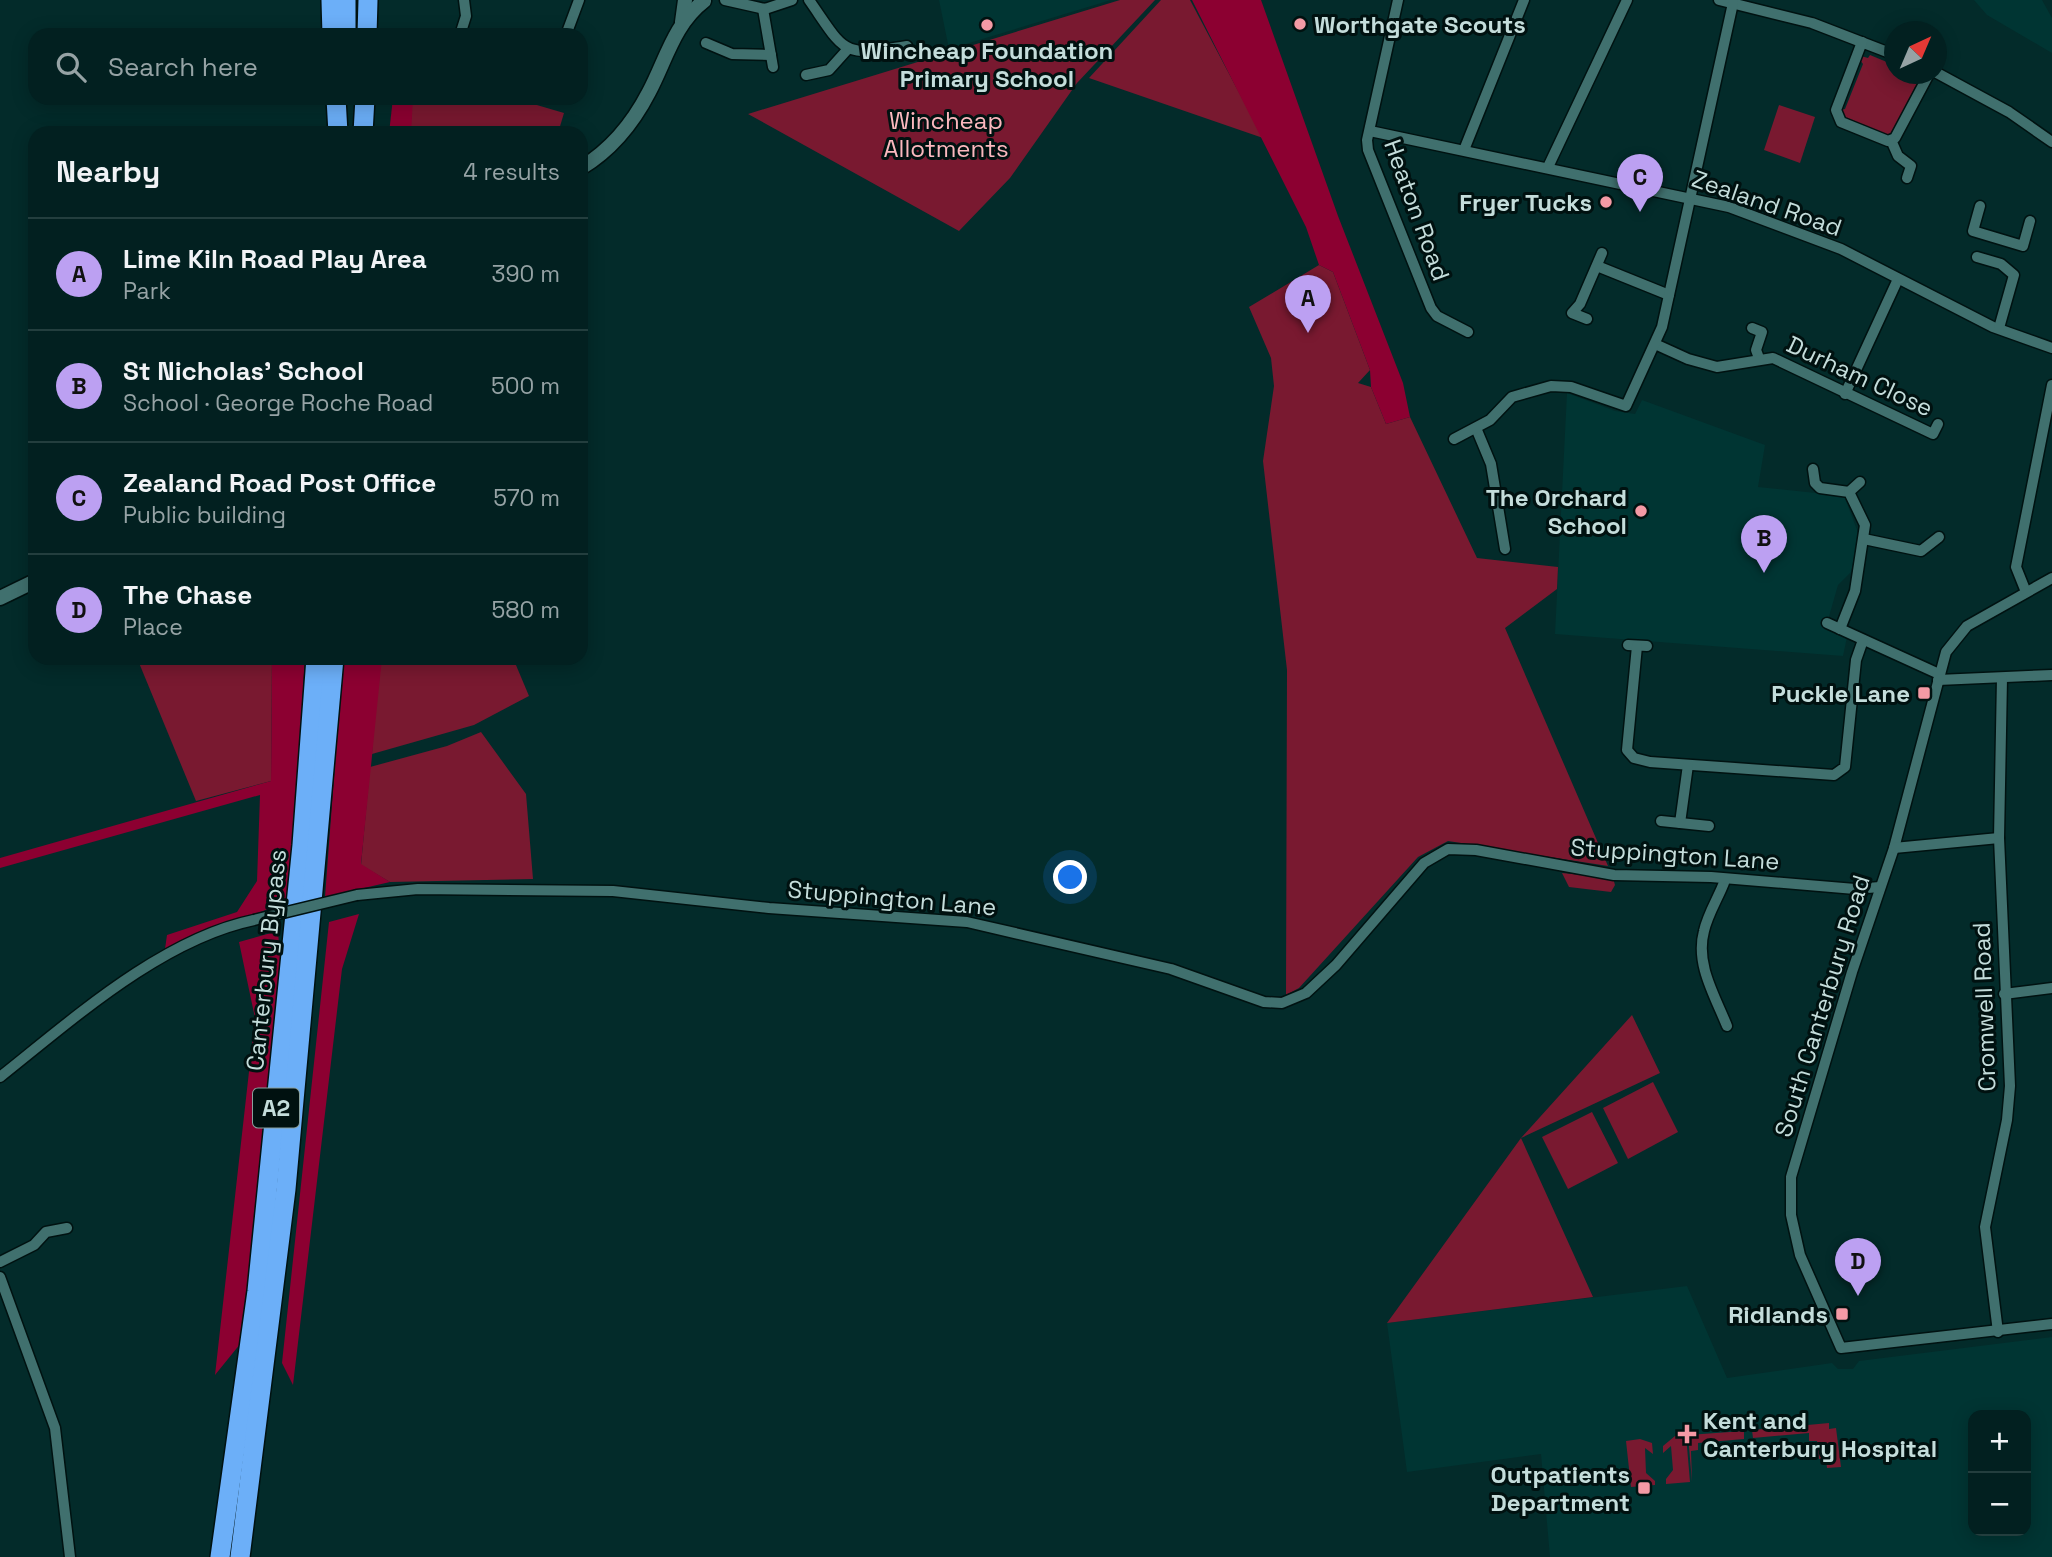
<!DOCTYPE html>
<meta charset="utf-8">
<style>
body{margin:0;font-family:"Space Grotesk",sans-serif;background:#102d2d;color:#f1f3f6}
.controls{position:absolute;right:21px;bottom:21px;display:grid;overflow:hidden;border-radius:14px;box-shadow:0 4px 18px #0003}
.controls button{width:63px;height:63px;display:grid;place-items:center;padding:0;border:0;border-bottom:2px solid #233e3e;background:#022020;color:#f1f3f6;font:35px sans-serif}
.compass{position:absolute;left:1884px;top:21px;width:63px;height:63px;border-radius:50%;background:#022020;box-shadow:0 4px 18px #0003;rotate:44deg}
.you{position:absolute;left:1071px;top:878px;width:24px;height:24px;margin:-18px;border:5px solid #fff;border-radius:50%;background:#1a73e8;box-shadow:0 0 0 10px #1a73e833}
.badge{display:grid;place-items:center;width:46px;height:46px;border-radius:50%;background:#bca0f2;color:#111;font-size:23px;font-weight:700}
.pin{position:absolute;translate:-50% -58px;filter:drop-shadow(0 2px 4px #0008)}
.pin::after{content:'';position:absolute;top:37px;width:24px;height:21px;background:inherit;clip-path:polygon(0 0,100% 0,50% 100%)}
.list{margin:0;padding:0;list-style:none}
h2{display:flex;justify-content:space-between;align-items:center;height:91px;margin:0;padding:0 28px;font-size:30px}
h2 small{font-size:23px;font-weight:400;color:#96a3a5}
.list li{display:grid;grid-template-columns:46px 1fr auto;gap:21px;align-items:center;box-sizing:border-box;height:112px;padding:0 28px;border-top:2px solid #233e3e}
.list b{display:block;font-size:26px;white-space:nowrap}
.list p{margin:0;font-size:23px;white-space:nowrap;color:#96a3a5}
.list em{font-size:23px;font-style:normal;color:#96a3a5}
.icon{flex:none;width:38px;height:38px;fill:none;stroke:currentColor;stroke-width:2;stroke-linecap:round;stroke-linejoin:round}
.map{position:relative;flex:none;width:2052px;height:1557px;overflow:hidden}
.search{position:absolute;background:#022020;box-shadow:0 4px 18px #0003;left:28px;top:28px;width:560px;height:77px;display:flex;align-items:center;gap:18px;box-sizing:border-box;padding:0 24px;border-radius:21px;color:#96a3a5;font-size:26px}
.panel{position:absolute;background:#022020;box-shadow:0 4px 18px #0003;left:28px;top:126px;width:560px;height:539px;border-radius:21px}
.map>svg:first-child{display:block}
.built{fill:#003533;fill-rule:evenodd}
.green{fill:#791930}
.forest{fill:#8c0031}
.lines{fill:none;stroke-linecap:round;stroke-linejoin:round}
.street-casing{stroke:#001211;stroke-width:13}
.secondary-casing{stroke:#001211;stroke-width:17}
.highway-casing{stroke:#001211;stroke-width:22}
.street{stroke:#40706e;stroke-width:10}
.secondary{stroke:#40706e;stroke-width:14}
.highway{stroke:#6caff8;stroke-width:19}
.street-bridge-casing{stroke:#001211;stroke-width:13;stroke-linecap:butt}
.street-bridge{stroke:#40706e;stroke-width:10}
.poi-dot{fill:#f49aa5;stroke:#001110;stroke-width:2.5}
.labels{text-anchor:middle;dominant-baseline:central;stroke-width:6;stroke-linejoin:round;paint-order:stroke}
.shield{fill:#001110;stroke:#89a09e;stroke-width:2}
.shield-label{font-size:23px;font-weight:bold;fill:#c4dddb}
.poi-label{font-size:24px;font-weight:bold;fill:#c4dddb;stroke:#001110;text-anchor:end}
.park-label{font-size:24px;fill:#fbb8be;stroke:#001110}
.street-label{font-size:24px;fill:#c4dddb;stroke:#001110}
</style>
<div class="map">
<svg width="2052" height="1557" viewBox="0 0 2052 1557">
<rect width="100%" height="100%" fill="#032b2a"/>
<g class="built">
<path d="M 939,0 L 1111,0 L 949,49 Z"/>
<path d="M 1974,0 L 2042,0 L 2052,18 L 2052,53 L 1987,15 Z"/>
<path d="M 1567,393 L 1615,411 L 1635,414 L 1642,400 L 1765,445 L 1758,487 L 1844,496 L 1859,535 L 1851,572 L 1838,585 L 1826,627 L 1847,637 L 1843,656 L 1555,634 Z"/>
<path d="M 1687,1286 L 1727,1378 L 1832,1363 L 1838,1369 L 1853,1369 L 1859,1361 L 2052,1337 L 2052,1557 L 1550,1557 L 1541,1454 L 1407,1472 L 1387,1323 ZM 1973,1415 L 2026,1415 L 2026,1531 L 1973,1531 Z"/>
</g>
<g class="green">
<path d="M 1120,0 L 1155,0 L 1077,83 L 1010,178 L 959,231 L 748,114 Z"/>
<path d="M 1161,0 L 1190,0 L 1263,138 L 1089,78 Z"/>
<path d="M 1870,55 L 1894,65 L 1895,74 L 1916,74 L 1923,80 L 1920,87 L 1915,87 L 1895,132 L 1889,136 L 1844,120 L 1841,110 L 1845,109 L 1863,64 L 1860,60 L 1861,56 L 1868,58 Z"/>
<path d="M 410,98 L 513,98 L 564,113 L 558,133 L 408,133 Z"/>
<path d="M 1779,105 L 1815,117 L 1800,163 L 1764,150 Z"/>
<path d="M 1319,265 L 1333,272 L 1370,370 L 1358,383 L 1371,387 L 1386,424 L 1410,417 L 1477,558 L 1558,567 L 1557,589 L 1505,628 L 1608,866 L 1448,841 L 1418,857 L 1299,988 L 1286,995 L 1287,670 L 1263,461 L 1274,386 L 1271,358 L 1249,307 Z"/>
<path d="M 137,658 L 272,658 L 271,781 L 196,801 Z"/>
<path d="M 376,658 L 513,658 L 529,696 L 474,725 L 372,754 Z"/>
<path d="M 481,732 L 526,794 L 533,879 L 390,882 L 361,865 L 370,767 L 447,746 Z"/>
<path d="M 1562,873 L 1613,878 L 1615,885 L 1611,892 L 1569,887 Z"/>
<path d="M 1632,1015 L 1660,1073 L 1521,1138 L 1593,1297 L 1387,1323 L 1521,1138 Z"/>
<path d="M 1653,1082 L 1678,1132 L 1628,1159 L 1603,1108 Z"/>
<path d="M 1592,1112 L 1618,1163 L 1568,1189 L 1542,1137 Z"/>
<path d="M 1829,1423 L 1829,1429 L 1836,1428 L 1841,1467 L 1827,1468 L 1826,1459 L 1819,1459 L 1817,1441 L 1809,1441 L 1809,1433 L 1753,1438 L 1752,1430 Z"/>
<path d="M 1744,1431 L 1744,1439 L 1698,1443 L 1698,1450 L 1691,1451 L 1692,1482 L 1688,1435 Z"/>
<path d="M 1686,1435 L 1690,1482 L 1666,1484 L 1666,1479 L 1673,1470 L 1671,1446 L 1663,1453 L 1663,1446 L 1675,1436 Z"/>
<path d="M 1640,1439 L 1652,1443 L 1653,1454 L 1645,1448 L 1646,1473 L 1655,1481 L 1655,1485 L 1631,1487 L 1626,1441 Z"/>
</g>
<g class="forest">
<path d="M 1192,0 L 1261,0 L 1338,216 L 1403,383 L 1410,417 L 1386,424 L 1371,387 L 1370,370 L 1333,272 L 1319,265 L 1306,227 Z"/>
<path d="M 393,98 L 413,98 L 411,133 L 389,133 Z"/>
<path d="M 272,658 L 305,658 L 295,817 L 286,902 L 165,949 L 167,935 L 237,912 L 257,881 L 260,795 L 0,868 L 0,858 L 271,781 Z"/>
<path d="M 343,658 L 382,658 L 361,864 L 390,882 L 325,897 Z"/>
<path d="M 359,914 L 342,969 L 293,1385 L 282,1363 L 329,922 Z"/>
<path d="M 278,931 L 281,971 L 245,1338 L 215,1375 L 255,1018 L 239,942 Z"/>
</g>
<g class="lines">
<defs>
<g id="street">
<path d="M 725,0 L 765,9 L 792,0"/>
<path d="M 809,0 C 846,53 840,57 907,46"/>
<path d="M 1398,0 L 1367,140 L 1368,150 L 1431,308 L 1437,316 L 1468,332"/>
<path d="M 1719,0 L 1812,23 L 1895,55"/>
<path d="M 763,9 L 773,67"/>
<path d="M 460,35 L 466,16 L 464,0"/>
<path d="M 566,35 L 579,0"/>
<path d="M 1862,42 L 1836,110 L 1841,122 L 1888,141 L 1895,138 L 1929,74"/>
<path d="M 706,43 L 732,54 L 771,55"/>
<path d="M 1937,73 L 2009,112 L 2052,142"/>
<path d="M 806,75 L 829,70 L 847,50"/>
<path d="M 1370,131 L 1729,207 L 1841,249 L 1993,327 L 2052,348"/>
<path d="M 1891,140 L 1898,156 L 1911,166 L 1907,178"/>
<path d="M 1464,150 L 1524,0"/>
<path d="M 1548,167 L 1627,0"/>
<path d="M 1980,206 L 1973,231 L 2023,246 L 2030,221"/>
<path d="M 1977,257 L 2001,264 L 2014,275 L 1999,328"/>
<path d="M 1597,266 L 1669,295"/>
<path d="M 1587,319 L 1572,313 L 1580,304 L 1602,253"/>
<path d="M 1752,328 L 1762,332 L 1756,350 L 1759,358"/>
<path d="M 1655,344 L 1688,359 L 1717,367 L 1773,358 L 1933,434 L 1938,424"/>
<path d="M 1845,394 L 1898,279"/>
<path d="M 1476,428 L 1491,464 L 1505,549"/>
<path d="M 1454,439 L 1490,420 L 1512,397 L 1551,386 L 1571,387 L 1626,406 L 1662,327 L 1733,3"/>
<path d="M 1813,469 L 1815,483 L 1820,488 L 1849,492 L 1865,525 L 1855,591 L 1840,629"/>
<path d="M 1849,492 L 1860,482"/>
<path d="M 1864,539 L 1921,551 L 1939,537"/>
<path d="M 2052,578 L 1967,626 L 1946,652 L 1894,848 L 1852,972 L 1791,1177 L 1791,1215 L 1800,1255 L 1841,1348 L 2052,1324"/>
<path d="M 2026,592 L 2016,567 L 2052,385"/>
<path d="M 1827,623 L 1939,674"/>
<path d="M 1628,645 L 1647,646"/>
<path d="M 1637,646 L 1627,750 L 1634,758 L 1650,762 L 1834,775 L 1845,767 L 1856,660 L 1863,640"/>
<path d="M 1938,680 L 2052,675"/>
<path d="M 1661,821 L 1709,826"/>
<path d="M 1680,823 L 1688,765"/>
<path d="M 1894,848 L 1999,838"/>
<path d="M 1725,880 C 1719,897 1708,913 1704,931 C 1695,964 1715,996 1727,1026"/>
<path d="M 357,895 L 418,889 L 613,891 L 769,908 L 967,922 L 1171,969 L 1264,1002 L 1282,1003 L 1306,993 L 1336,965 L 1424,863 L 1448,849 L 1476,850 L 1614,875 L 1711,877 L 1855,889 L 1880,887"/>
<path d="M 2004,994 L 2052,988"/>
<path d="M 0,1077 C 73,1019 162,939 254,920"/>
<path d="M 0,1262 L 34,1245 L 46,1232 L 67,1228"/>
<path d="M 0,1277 L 55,1428 L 70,1557"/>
<path d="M 1998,1332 L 1985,1227 L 2007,1120 L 2010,1086 L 1999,838 L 2002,678"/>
</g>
<g id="secondary">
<path d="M 682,22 L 685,0"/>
<path d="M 581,168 C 611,150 633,123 649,92 C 666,60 674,24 704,1"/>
<path d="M 0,598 L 35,581"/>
</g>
<g id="highway">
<path d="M 331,0 L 332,35"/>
<path d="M 346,35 L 346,0"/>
<path d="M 367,35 L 368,0"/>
<path d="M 336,98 L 338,133"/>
<path d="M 363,133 L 365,98"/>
<path d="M 220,1557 L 257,1291 L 302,845 L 316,658"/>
<path d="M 240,1557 L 286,1189 L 334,658"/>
</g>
</defs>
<use href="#street" class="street-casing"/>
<use href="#secondary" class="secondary-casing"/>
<use href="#highway" class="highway-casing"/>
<use href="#street" class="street"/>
<use href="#secondary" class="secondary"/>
<use href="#highway" class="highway"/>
<defs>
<path id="street-bridge" d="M 254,920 L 357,895"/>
</defs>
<use href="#street-bridge" class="street-bridge-casing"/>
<use href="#street-bridge" class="street-bridge"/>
</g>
<g class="poi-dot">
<circle cx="1300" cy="24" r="7"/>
<circle cx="987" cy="25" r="7"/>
<circle cx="1606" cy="202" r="7"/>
<circle cx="1641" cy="511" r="7"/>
<rect x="1917" y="686" width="14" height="14" rx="3.5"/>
<rect x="1835" y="1307" width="14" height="14" rx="3.5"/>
<path d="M1683.5 1423.5h7v7h7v7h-7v7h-7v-7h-7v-7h7z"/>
<rect x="1637" y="1481" width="14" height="14" rx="3.5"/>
</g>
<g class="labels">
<rect class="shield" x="253" y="1088.5" width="46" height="39" rx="5"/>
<g class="shield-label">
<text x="276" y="1108">A2</text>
</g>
<g class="poi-label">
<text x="1314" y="24" text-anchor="start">Worthgate Scouts</text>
<text x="987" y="50" text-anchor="middle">Wincheap Foundation<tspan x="987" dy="28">Primary School</tspan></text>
<text x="1592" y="202">Fryer Tucks</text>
<text x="1627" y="497">The Orchard<tspan x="1627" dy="28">School</tspan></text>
<text x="1910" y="693">Puckle Lane</text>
<text x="1828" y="1314">Ridlands</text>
<text x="1703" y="1420" text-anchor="start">Kent and<tspan x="1703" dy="28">Canterbury Hospital</tspan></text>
<text x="1630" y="1474">Outpatients<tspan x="1630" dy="28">Department</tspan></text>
</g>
<g class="park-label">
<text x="946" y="120">Wincheap<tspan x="946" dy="28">Allotments</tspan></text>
</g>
<g class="street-label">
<text transform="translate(1767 203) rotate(19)">Zealand Road</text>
<text transform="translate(1417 210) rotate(70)">Heaton Road</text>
<text transform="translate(1860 376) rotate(25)">Durham Close</text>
<text transform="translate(1675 854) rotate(4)">Stuppington Lane</text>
<text transform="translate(892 898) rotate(5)">Stuppington Lane</text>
<text transform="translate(266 960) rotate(-84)">Canterbury Bypass</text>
<text transform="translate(1822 1006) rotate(-73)">South Canterbury Road</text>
<text transform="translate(1984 1007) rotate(-92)">Cromwell Road</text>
</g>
</g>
</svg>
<div class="controls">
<button>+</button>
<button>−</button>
</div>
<svg class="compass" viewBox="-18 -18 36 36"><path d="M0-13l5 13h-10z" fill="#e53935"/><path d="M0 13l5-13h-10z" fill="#96a3a5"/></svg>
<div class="you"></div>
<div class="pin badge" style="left:1308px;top:333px">A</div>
<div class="pin badge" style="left:1764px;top:573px">B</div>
<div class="pin badge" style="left:1640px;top:212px">C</div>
<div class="pin badge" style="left:1858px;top:1296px">D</div>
<div class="search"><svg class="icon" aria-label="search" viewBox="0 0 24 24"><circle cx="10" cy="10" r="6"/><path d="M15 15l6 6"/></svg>Search here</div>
<section class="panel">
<h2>Nearby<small>4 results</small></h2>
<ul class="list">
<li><span class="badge">A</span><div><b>Lime Kiln Road Play Area</b><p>Park</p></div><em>390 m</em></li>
<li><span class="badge">B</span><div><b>St Nicholas' School</b><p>School · George Roche Road</p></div><em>500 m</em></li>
<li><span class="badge">C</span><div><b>Zealand Road Post Office</b><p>Public building</p></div><em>570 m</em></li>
<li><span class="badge">D</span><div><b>The Chase</b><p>Place</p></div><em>580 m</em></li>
</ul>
</section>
</div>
